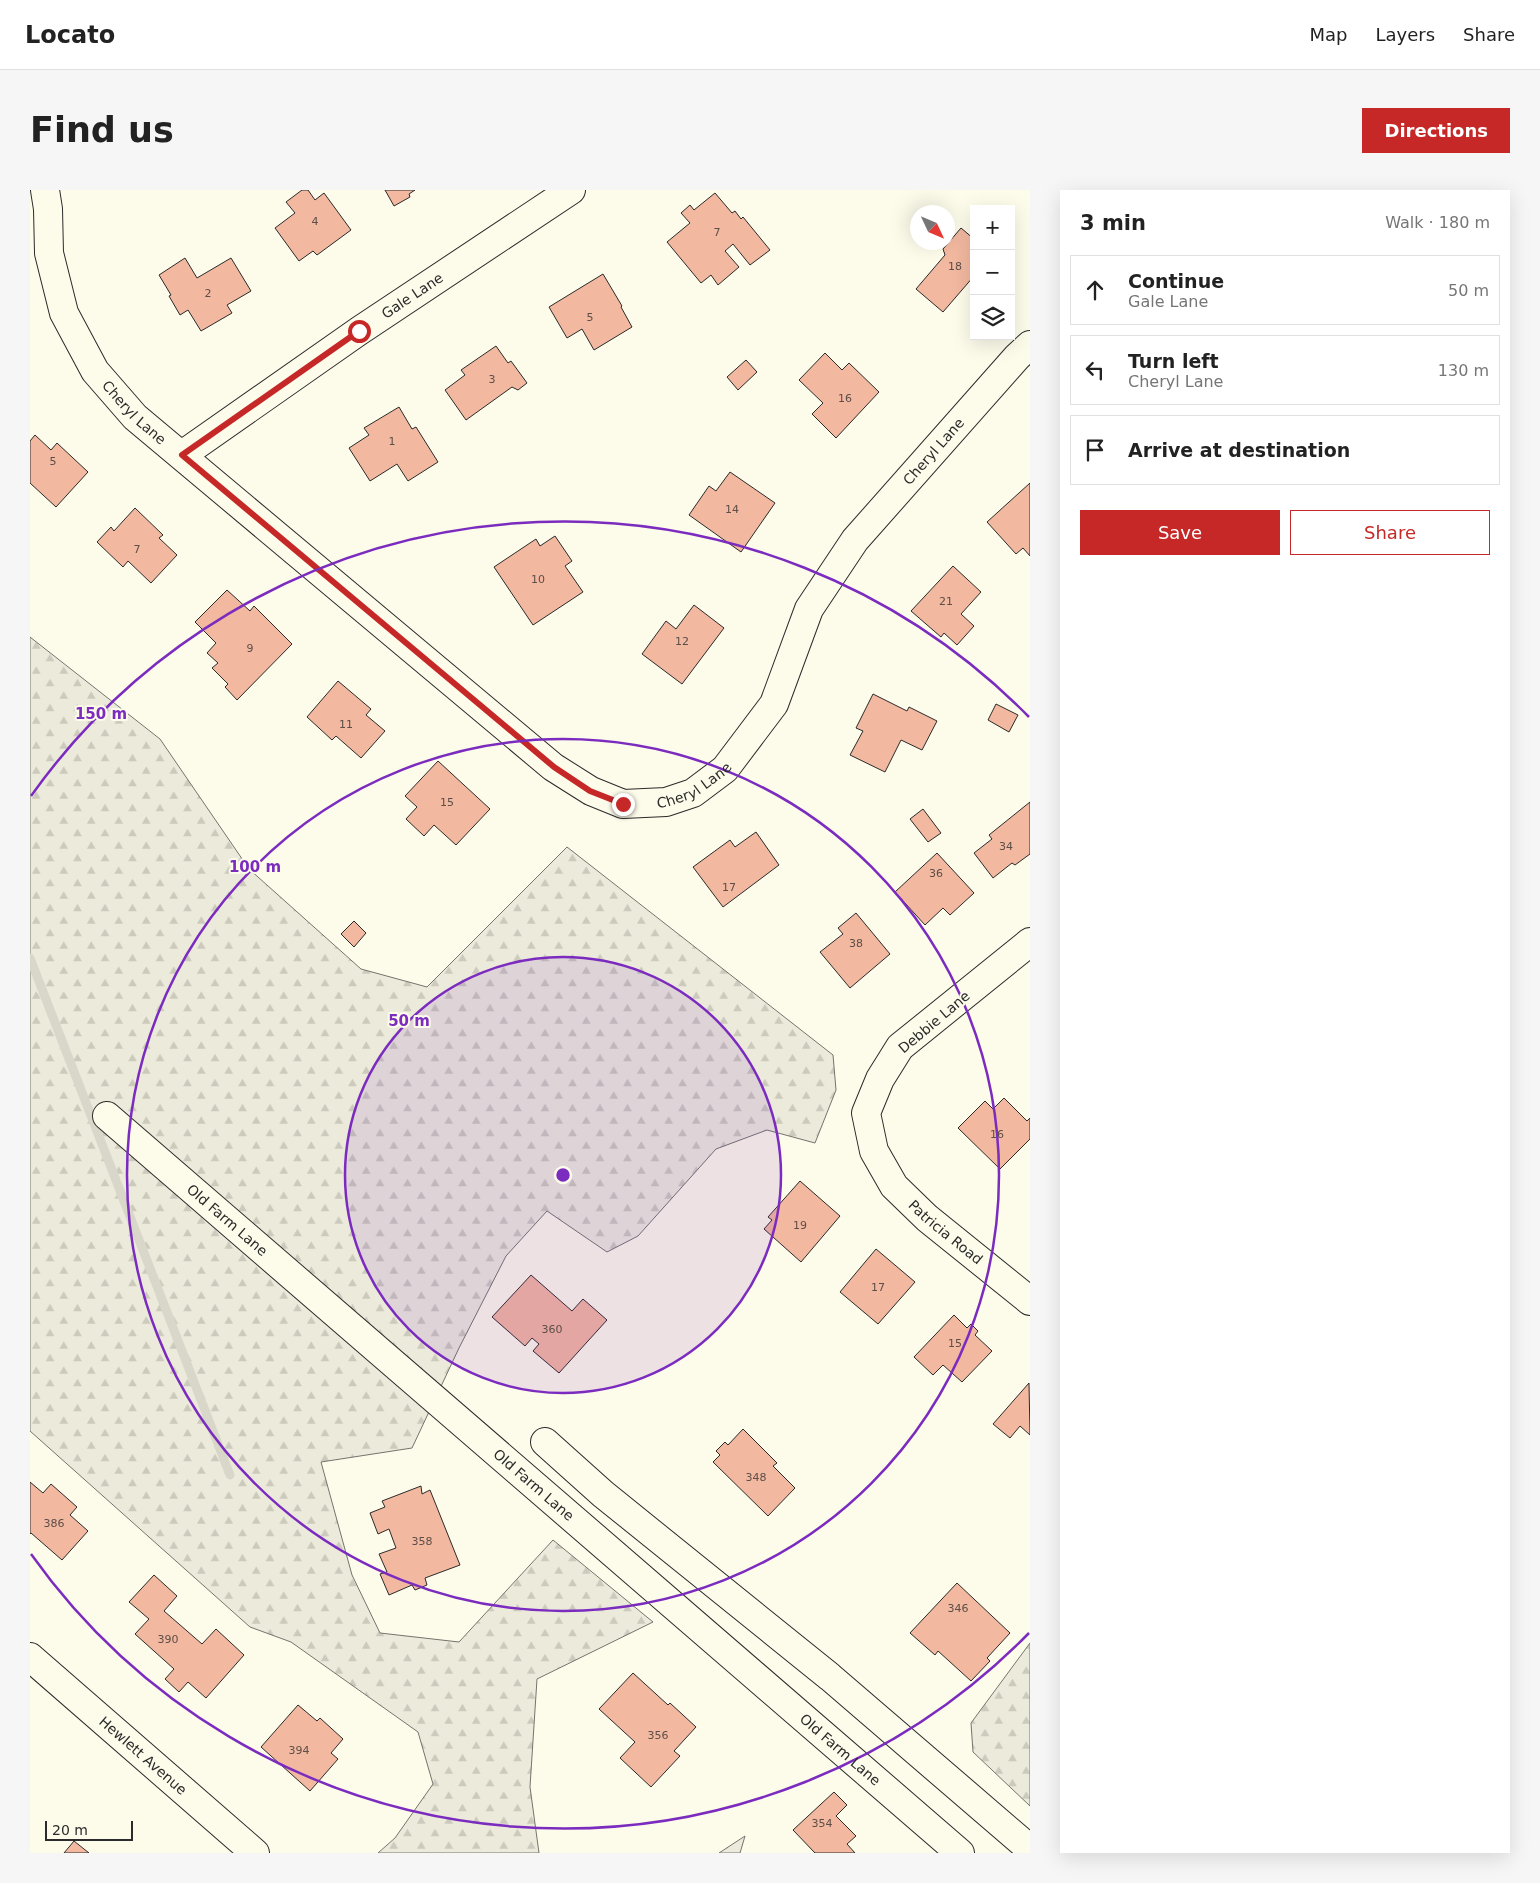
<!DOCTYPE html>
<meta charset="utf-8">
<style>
body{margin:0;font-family:"DejaVu Sans",sans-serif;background:#f6f6f6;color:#222}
.controls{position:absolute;right:15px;top:15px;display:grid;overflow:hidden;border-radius:0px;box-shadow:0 5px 20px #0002}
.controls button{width:45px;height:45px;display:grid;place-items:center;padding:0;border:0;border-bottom:1px solid #e0e0e0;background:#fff;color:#222;font:25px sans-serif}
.compass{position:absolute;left:880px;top:15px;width:45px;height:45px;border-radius:50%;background:#fff;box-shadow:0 5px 20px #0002;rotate:134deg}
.scale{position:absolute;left:15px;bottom:12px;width:88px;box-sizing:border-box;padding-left:5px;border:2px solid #2b2b2b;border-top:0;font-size:14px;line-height:18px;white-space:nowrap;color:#2b2b2b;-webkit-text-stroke:4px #fdfbea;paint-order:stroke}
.stop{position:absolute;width:15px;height:15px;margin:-11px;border:4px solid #c62828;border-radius:50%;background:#fff}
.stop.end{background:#c62828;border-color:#fff;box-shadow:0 1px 5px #0008}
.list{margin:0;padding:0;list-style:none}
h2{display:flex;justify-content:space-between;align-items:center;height:65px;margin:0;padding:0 20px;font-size:21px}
h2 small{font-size:16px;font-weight:400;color:#767676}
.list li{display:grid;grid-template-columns:32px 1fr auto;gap:15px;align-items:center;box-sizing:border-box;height:70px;margin:0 10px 10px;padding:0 10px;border:1px solid #e0e0e0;border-radius:0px}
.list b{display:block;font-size:19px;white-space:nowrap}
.list p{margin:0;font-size:16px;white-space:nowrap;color:#767676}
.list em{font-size:16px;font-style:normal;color:#767676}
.actions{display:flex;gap:10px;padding:15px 20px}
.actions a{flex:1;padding:11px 0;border:1px solid #c62828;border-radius:0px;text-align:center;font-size:18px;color:#c62828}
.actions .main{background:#c62828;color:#fff}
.icon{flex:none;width:28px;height:28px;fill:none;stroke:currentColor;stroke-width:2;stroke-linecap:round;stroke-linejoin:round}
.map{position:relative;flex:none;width:1000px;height:1663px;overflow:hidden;border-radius:0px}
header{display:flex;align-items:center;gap:30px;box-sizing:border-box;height:70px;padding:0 25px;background:#fff;border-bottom:1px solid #e0e0e0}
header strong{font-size:24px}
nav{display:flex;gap:28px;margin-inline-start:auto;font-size:18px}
.intro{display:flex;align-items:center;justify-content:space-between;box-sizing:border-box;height:120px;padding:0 30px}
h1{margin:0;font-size:35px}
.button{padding:12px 22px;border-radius:0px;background:#c62828;color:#fff;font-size:18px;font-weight:700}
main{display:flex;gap:30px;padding:0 30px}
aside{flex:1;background:#fff;border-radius:0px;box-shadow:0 5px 20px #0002}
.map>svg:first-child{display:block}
.forest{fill:url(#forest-firs);stroke:#74746e}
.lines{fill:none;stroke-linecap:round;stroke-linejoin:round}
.stream{stroke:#d8d7c9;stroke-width:9}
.building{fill:#f2b8a0;stroke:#2b2b2b}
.minor-casing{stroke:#2b2b2b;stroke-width:30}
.minor{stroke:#fdfbea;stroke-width:28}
.route{stroke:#c62828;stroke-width:6}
.ring{fill:none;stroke:#7b2cbf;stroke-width:2.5}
.labels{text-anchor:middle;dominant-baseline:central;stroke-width:4;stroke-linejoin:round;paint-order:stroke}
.number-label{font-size:11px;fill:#5d4e48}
.street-label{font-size:14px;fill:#2b2b2b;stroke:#fdfbea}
.centre{fill:#7b2cbf;stroke:#fdfbea;stroke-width:2.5}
.ring-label{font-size:15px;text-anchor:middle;font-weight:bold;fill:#7b2cbf;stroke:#fdfbea;stroke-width:4;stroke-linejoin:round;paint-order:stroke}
</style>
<header>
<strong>Locato</strong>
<nav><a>Map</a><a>Layers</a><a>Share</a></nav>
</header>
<div class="intro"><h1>Find us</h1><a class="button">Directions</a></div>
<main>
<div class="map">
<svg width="1000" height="1663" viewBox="0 0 1000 1663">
<defs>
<pattern id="forest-firs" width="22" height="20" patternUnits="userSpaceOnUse" patternTransform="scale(1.25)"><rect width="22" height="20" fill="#ecebdb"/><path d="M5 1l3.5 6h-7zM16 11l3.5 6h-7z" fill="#cbcabc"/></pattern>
</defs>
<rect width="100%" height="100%" fill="#fdfbea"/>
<g class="forest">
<path d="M 0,447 L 130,549 L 219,679 L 331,779 L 397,797 L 537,657 L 803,865 L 806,900 L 785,953 L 737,940 L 686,959 L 608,1046 L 577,1062 L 517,1021 L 476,1066 L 429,1158 L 382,1258 L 291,1272 L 322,1385 L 350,1443 L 429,1452 L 523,1350 L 623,1432 L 507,1489 L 500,1597 L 509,1663 L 348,1663 L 365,1648 L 403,1594 L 388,1542 L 261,1452 L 220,1437 L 0,1241 Z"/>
<path d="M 1000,1453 L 1000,1616 L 943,1562 L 941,1533 Z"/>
<path d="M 715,1646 L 710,1663 L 689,1663 Z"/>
</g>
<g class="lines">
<path class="stream" d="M 0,768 L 200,1285"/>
</g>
<g class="building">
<path d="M 272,0 L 278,0 L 285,10 L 294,3 L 321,40 L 287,65 L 283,61 L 269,71 L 245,38 L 265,23 L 256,12 Z"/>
<path d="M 355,0 L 385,0 L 379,4 L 380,7 L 364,16 Z"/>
<path d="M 685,3 L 702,23 L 705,21 L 711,29 L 713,27 L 740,60 L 720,75 L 703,54 L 695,61 L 709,77 L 688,95 L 681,85 L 671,93 L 637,52 L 660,33 L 651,23 L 660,15 L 664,20 Z"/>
<path d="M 931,38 L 944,49 L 944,86 L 913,122 L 886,99 L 915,65 L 913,59 Z"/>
<path d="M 155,68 L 167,88 L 201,68 L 221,101 L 197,115 L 202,123 L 171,141 L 158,120 L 150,125 L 139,106 L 141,105 L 129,85 Z"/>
<path d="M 573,84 L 592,116 L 591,117 L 602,137 L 564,160 L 552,139 L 537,148 L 519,117 Z"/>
<path d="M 466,156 L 478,173 L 481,171 L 497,193 L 488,200 L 482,197 L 436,230 L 415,200 L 435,185 L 431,180 Z"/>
<path d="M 795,163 L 812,180 L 819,173 L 849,202 L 806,248 L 782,224 L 793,213 L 769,190 Z"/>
<path d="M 716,170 L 727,182 L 708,200 L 697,187 Z"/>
<path d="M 369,217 L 382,239 L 386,237 L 408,272 L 378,291 L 367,274 L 340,291 L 319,258 L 339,245 L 334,238 Z"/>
<path d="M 5,245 L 21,260 L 27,253 L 58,282 L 26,317 L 0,293 L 0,251 Z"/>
<path d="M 700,282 L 745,313 L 711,362 L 659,325 L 679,296 L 686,301 Z"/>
<path d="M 1000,293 L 1000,366 L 993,358 L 986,364 L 957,332 Z"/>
<path d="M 105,318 L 133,345 L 129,348 L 147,365 L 121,393 L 98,371 L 93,377 L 67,352 L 81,337 L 84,341 Z"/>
<path d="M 525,346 L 542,371 L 535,376 L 553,402 L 503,435 L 464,377 L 506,349 L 510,356 Z"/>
<path d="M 923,376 L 951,402 L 931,424 L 944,436 L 927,455 L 914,443 L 911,447 L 881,421 Z"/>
<path d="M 197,400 L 220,421 L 224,416 L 262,454 L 207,510 L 195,497 L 198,494 L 182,478 L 188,473 L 177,463 L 186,453 L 165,432 Z"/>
<path d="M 664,415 L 694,438 L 652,494 L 612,464 L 636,431 L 646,439 Z"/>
<path d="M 308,491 L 341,519 L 336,525 L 355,541 L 331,568 L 306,546 L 302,550 L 277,527 Z"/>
<path d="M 843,504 L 877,521 L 879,517 L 907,531 L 892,560 L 871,550 L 855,582 L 820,565 L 833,541 L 826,538 Z"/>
<path d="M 966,514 L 988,525 L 979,542 L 958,530 Z"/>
<path d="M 408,571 L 460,619 L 426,655 L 404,635 L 394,646 L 376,629 L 387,617 L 375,606 Z"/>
<path d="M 1000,612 L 1000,664 L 985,675 L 982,673 L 963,688 L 944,663 L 962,649 L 959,645 Z"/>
<path d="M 893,619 L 911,643 L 898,652 L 880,629 Z"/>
<path d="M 726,642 L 749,675 L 693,717 L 663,677 L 700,650 L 705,657 Z"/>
<path d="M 907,663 L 944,703 L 920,725 L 913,718 L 895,735 L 865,702 Z"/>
<path d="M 826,723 L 860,764 L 820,798 L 790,762 L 813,744 L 808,738 Z"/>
<path d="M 324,731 L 336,743 L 324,757 L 311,744 Z"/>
<path d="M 974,908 L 997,931 L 1000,928 L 1000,949 L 970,979 L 928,938 L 955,911 L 963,919 Z"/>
<path d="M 770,991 L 810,1026 L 771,1072 L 734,1039 L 742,1030 L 738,1027 Z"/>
<path d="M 846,1059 L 885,1092 L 848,1134 L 810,1102 Z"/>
<path d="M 501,1085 L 542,1121 L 553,1109 L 577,1130 L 529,1183 L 503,1161 L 509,1154 L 502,1148 L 495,1156 L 462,1127 Z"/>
<path d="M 924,1125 L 937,1138 L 941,1134 L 948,1141 L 945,1145 L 962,1161 L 932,1192 L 913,1175 L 903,1185 L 884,1167 Z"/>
<path d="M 999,1193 L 1000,1245 L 990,1236 L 980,1248 L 963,1234 Z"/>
<path d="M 713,1239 L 747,1273 L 743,1276 L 765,1298 L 738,1326 L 683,1272 L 690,1265 L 686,1261 L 695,1252 L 698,1255 Z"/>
<path d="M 0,1292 L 13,1303 L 21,1294 L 47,1317 L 40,1325 L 58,1341 L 32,1370 L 1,1343 L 0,1344 Z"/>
<path d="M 391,1296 L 392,1304 L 400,1300 L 430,1375 L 395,1388 L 397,1395 L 385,1400 L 382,1395 L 359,1405 L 350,1384 L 357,1382 L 349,1364 L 366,1358 L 359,1339 L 348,1344 L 340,1323 L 355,1317 L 352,1311 Z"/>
<path d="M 124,1385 L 147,1406 L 134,1421 L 172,1454 L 186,1439 L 214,1465 L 176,1508 L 158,1492 L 149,1502 L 135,1489 L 144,1479 L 105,1444 L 119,1429 L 99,1412 Z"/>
<path d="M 927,1393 L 980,1443 L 957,1468 L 960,1471 L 941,1491 L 908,1461 L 905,1465 L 880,1443 Z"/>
<path d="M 603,1483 L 638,1515 L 640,1513 L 666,1537 L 644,1561 L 650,1566 L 621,1597 L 590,1568 L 605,1552 L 569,1519 Z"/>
<path d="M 268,1515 L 287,1531 L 290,1528 L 313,1549 L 301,1563 L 308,1569 L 280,1601 L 231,1557 Z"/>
<path d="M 804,1602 L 817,1615 L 806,1626 L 826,1646 L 817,1654 L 825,1663 L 785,1663 L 763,1640 Z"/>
<path d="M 44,1651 L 59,1663 L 34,1663 Z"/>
</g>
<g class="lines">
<defs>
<g id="minor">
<path id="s1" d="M 15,0 L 18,19 L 19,63 L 34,123 L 65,181 L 105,227 L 523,577 L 561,601 L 593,614 L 636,612 L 663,603 L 695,579 L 744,514 L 779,419 L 825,350 L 987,167 L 1000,155"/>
<path id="s2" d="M 152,265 L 329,141 L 541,0"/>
<path id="s3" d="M 1000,752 L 870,857 L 850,889 L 836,923 L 844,961 L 864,996 L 897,1028 L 1000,1111"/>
<path id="s4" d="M 77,926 L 930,1663"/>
<path d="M 515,1252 L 573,1304 L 800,1487 L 1000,1659"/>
<path id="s5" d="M 0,1467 L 225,1663"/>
</g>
</defs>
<use href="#minor" class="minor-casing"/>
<use href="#minor" class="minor"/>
</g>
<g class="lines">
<path class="route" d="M 329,141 L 152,265 L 524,577 L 560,601 L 593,614"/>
</g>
<circle cx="533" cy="985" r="218" fill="#7b2cbf" fill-opacity=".12"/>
<g class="ring">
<circle cx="533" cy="985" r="218"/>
<circle cx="533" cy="985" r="436"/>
<path d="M999 1443A653 653 0 0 1 1 1364M1 606A653 653 0 0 1 999 527"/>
</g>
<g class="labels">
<g class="number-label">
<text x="285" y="31">4</text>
<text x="687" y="42">7</text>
<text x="925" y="76">18</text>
<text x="178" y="103">2</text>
<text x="560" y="127">5</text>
<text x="462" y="189">3</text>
<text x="815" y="208">16</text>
<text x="362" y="251">1</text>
<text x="23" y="271">5</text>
<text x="702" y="319">14</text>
<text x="107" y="359">7</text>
<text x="508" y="389">10</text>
<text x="916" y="411">21</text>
<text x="652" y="451">12</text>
<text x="220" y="458">9</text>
<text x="316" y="534">11</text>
<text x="417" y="612">15</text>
<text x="976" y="656">34</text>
<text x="906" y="683">36</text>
<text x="699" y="697">17</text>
<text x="826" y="753">38</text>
<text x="967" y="944">16</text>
<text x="770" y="1035">19</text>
<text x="848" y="1097">17</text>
<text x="522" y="1139">360</text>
<text x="925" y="1153">15</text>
<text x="726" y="1287">348</text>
<text x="24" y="1333">386</text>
<text x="392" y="1351">358</text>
<text x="928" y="1418">346</text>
<text x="138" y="1449">390</text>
<text x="628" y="1545">356</text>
<text x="269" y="1560">394</text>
<text x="792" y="1633">354</text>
</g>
<g class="street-label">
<text stroke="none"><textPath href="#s2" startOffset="280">Gale Lane</textPath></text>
<text stroke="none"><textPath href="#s1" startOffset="248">Cheryl Lane</textPath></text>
<text stroke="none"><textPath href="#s1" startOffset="1372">Cheryl Lane</textPath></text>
<text stroke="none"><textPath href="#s1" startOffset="952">Cheryl Lane</textPath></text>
<text transform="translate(904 832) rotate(-40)">Debbie Lane</text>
<text stroke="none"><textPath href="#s4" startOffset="159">Old Farm Lane</textPath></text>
<text stroke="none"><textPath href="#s3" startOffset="390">Patricia Road</textPath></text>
<text stroke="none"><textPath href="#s4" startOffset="564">Old Farm Lane</textPath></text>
<text stroke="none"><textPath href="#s4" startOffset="969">Old Farm Lane</textPath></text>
<text stroke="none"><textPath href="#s5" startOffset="150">Hewlett Avenue</textPath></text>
</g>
</g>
<circle cx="533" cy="985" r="8" class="centre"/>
<g class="ring-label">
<text x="71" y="529">150 m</text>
<text x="225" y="682">100 m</text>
<text x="379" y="836">50 m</text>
</g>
</svg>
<div class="controls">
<button>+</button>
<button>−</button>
<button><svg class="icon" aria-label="layers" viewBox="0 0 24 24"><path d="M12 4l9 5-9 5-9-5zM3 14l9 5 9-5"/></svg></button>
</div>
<svg class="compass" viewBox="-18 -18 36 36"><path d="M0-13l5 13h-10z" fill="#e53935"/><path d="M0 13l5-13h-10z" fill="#767676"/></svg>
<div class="scale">20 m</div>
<div class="stop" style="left:329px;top:141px"></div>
<div class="stop end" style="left:593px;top:614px"></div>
</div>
<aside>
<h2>3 min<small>Walk · 180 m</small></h2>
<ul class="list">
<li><svg class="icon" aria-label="ahead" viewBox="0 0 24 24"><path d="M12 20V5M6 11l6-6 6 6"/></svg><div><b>Continue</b><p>Gale Lane</p></div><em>50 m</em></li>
<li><svg class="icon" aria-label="left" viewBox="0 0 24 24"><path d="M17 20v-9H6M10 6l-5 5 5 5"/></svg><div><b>Turn left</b><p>Cheryl Lane</p></div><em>130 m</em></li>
<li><svg class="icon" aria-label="arrive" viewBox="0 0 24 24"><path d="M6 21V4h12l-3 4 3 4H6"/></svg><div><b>Arrive at destination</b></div></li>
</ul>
<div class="actions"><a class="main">Save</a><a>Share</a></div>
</aside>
</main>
